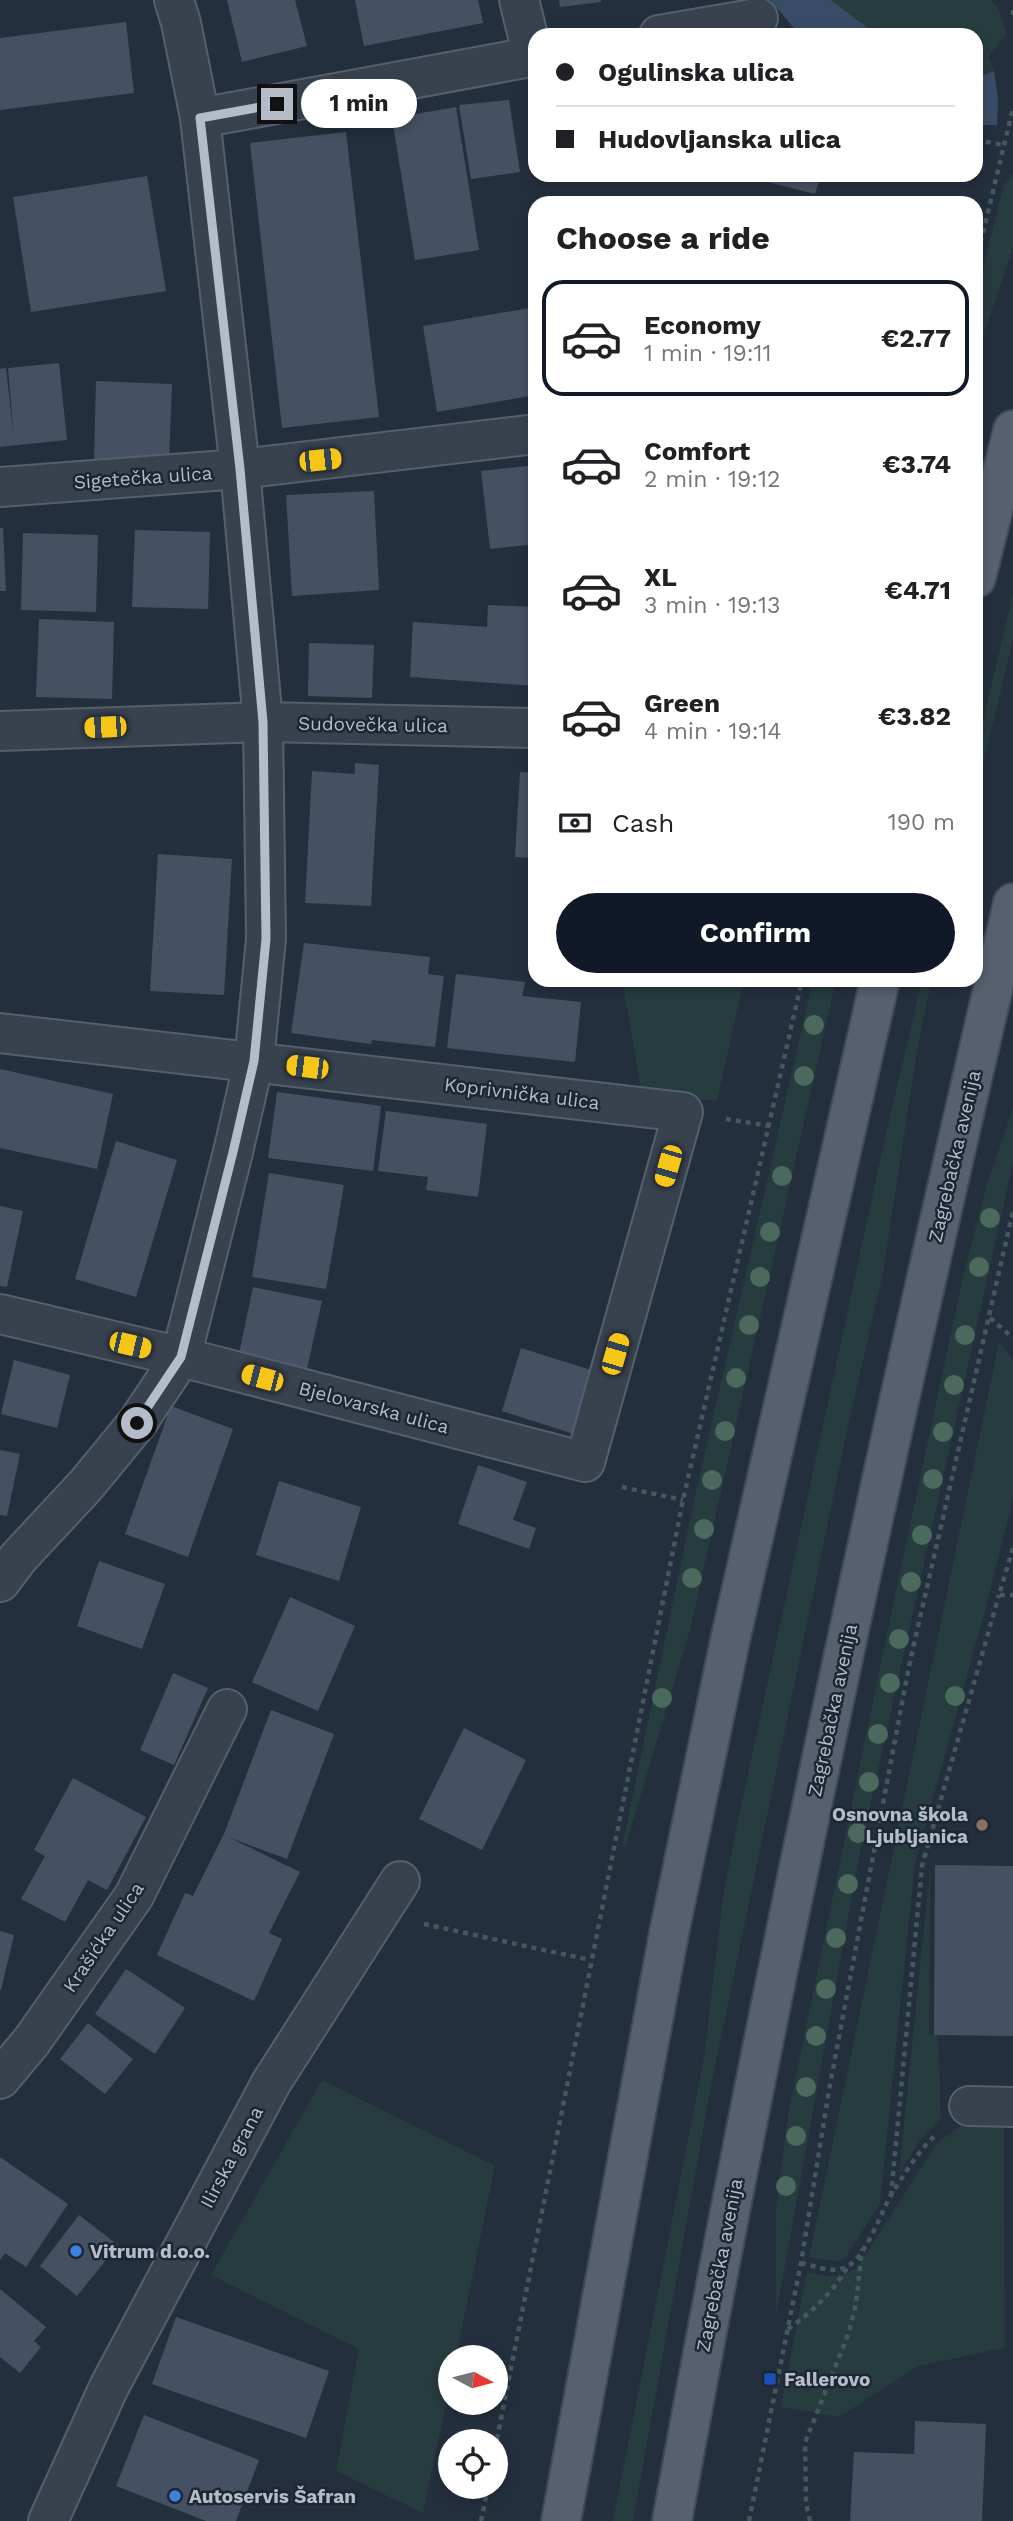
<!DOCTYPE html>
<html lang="en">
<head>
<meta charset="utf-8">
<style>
  body { margin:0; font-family:"Work Sans",sans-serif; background:#f6f6f6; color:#202124; height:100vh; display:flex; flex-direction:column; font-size:26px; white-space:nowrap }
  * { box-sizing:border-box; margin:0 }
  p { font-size:23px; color:#757577 }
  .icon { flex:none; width:38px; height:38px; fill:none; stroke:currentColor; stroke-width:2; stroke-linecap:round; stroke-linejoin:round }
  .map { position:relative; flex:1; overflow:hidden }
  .side { position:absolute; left:528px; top:196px; width:455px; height:791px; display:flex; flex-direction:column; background:#fff; border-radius:21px; box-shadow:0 4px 10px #0003 }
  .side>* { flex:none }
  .guide { position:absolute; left:528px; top:28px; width:455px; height:154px; border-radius:21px; box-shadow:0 4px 10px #0003; display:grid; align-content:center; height:154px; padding:0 28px; background:#fff }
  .needle { width:46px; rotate:97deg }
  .controls { position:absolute; left:438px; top:2345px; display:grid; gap:14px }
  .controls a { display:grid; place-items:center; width:70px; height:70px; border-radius:50%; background:#fff; box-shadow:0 4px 10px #0003; font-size:35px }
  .end { position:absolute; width:32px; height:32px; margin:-16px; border:9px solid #b4bcc9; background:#111; box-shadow:0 0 0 4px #111 }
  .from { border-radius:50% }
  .bubble { position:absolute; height:49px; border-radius:24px; background:#fff; box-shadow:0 4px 10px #0003; font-size:23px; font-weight:700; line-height:49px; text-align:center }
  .car { position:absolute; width:21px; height:42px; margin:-21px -10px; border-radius:9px; box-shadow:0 0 5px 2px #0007; background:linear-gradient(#f5c518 24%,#345 0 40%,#f5c518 0 76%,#345 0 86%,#f5c518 0) }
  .guide b { display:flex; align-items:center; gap:24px; height:66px; font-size:26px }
  .guide b+b { border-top:2px solid #e0e0e0 }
  .guide i { width:18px; height:18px; background:#202124 }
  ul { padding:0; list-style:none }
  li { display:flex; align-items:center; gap:21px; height:116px; margin:0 14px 10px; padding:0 14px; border:4px solid transparent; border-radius:21px }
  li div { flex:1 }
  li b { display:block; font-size:26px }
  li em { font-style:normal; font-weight:700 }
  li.active { border-color:#111827 }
  li>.icon { width:63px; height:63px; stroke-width:1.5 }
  h2 { padding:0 28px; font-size:32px; line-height:84px }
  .pay { display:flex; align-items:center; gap:18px; height:77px; padding:0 28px; font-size:26px }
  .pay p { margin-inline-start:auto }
  .button { display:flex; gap:14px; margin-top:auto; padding:14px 28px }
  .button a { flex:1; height:80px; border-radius:42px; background:#111827; color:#fff; font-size:28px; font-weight:700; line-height:80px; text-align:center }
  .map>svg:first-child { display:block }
</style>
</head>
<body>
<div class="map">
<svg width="1013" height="2521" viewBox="0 0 1013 2521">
  <rect width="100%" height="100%" fill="#242f3e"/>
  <!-- green -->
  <g fill="#263c3f">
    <path d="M 831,0 L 991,0 L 998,8 L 1007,34 L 989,56 L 994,71 L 977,77 L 976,35 L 877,35 Z"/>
    <path d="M 1013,174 L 1013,248 L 977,354 L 977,291 L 1004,184 Z"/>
    <path d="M 1013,592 L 1013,639 L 977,790 L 977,748 Z"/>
    <path d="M 622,980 L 744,980 L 717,1101 L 642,1094 Z"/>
    <path d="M 813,980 L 836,980 L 690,1630 L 624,1851 L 623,1842 L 695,1496 Z"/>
    <path d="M 922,980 L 931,980 L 917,1051 L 883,1273 L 847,1431 L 711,2086 L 633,2521 L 613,2521 L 704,2058 L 723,1896 L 738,1820 L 884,1142 Z"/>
    <path d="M 1013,1109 L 1013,1163 L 861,1846 L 776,2315 L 776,2209 L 788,2115 L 891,1614 L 963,1277 L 987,1184 Z"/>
    <path d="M 999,1342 L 1013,1360 L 1013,1498 L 984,1614 L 915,1863 L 880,2203 L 846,2257 C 835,2265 822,2259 809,2257 Z"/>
    <path d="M 930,1868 L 929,2034 L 938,2035 L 941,2119 L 921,2139 L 899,2174 Z"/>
    <path d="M 322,2080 L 495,2166 L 456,2357 L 450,2357 L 450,2385 L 423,2513 L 336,2471 L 359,2349 L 211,2275 Z"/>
    <path d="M 967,2121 L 1004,2121 L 1005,2348 L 918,2366 L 839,2417 L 781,2407 L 807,2272 C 825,2276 841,2280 857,2268 L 937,2143 Z"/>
  </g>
  <!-- water -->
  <g fill="#394c67">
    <path d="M 770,0 L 831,0 L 877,35 L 800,35 Z"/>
    <path d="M 994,71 L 998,99 L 997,125 L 977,125 L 977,77 Z"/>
  </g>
  <!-- building -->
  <g fill="#455162">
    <path d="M 227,0 L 295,0 L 307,46 L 242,62 Z"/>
    <path d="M 355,0 L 478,0 L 483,23 L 364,46 Z"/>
    <path d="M 559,0 L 601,0 L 601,2 L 560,7 Z"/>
    <path d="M 126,22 L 134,93 L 0,110 L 0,38 Z"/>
    <path d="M 509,100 L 520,172 L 471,179 L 459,105 Z"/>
    <path d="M 456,107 L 479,250 L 415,260 L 392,118 Z"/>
    <path d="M 346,132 L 379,417 L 282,428 L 250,143 Z"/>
    <path d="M 741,175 L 821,175 L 815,194 Z"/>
    <path d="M 147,176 L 166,291 L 31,312 L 13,197 Z"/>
    <path d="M 536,307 L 536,395 L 437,412 L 423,326 Z"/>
    <path d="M 59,363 L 67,440 L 0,447 L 0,369 L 6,368 L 14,439 L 8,368 Z"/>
    <path d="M 96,381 L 172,384 L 169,461 L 94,459 Z"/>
    <path d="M 536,465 L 536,544 L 490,549 L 481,471 Z"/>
    <path d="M 374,491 L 379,590 L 292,596 L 286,495 Z"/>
    <path d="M 0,528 L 3,528 L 6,591 L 0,591 Z"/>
    <path d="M 135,530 L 210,532 L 208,609 L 132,607 Z"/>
    <path d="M 23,533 L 98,535 L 96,612 L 21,610 Z"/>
    <path d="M 488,605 L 536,607 L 536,686 L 410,677 L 413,622 L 487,627 Z"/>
    <path d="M 39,619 L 114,622 L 112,699 L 36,697 Z"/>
    <path d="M 309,643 L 374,645 L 372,698 L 308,696 Z"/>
    <path d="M 355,763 L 379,765 L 371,906 L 305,903 L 312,771 L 355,774 Z"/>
    <path d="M 520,772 L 536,773 L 536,858 L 515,857 Z"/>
    <path d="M 158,854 L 232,859 L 224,995 L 150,991 Z"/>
    <path d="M 304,943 L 430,957 L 428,974 L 444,976 L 435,1047 L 372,1040 L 371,1044 L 291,1033 Z"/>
    <path d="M 456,974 L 525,982 L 522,996 L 581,1002 L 575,1062 L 447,1048 Z"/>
    <path d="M 0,1069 L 113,1094 L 97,1169 L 0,1148 Z"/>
    <path d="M 277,1092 L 381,1106 L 373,1171 L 268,1158 Z"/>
    <path d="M 386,1111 L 487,1124 L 478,1197 L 426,1190 L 428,1177 L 378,1171 Z"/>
    <path d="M 116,1141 L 177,1160 L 136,1297 L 75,1279 Z"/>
    <path d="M 269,1173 L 344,1185 L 326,1289 L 252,1277 Z"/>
    <path d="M 0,1206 L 23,1211 L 7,1287 L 0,1286 Z"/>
    <path d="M 253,1287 L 322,1301 L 307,1369 L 239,1354 Z"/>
    <path d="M 521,1348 L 594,1371 L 574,1434 L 502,1411 Z"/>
    <path d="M 14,1360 L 70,1375 L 57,1428 L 1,1414 Z"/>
    <path d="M 171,1406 L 233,1429 L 188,1557 L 125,1534 Z"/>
    <path d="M 0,1450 L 20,1454 L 7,1516 L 0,1515 Z"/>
    <path d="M 478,1465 L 527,1482 L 513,1520 L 536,1528 L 529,1549 L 458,1524 Z"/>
    <path d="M 279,1481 L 361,1507 L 339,1581 L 256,1555 Z"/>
    <path d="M 99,1561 L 165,1584 L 142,1649 L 77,1626 Z"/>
    <path d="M 290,1597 L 355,1626 L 318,1711 L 252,1682 Z"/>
    <path d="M 173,1673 L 208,1688 L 174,1765 L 140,1750 Z"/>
    <path d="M 271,1710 L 334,1734 L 287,1859 L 228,1837 L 300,1872 L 269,1933 L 282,1939 L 254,2001 L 157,1955 L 185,1893 L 193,1896 L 224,1834 Z"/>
    <path d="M 464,1728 L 526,1760 L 482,1850 L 419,1819 Z"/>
    <path d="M 73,1778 L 146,1817 L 107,1890 L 88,1880 L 65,1922 L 21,1899 L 45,1856 L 34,1850 Z"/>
    <path d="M 935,1865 L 1013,1866 L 1013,2036 L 934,2035 Z"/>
    <path d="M 0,1931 L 14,1935 L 1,1990 L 0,1990 Z"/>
    <path d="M 126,1969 L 185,2008 L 155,2054 L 95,2014 Z"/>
    <path d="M 88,2023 L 133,2059 L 105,2094 L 60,2059 Z"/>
    <path d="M 0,2157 L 68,2204 L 26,2267 L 5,2253 L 0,2260 Z"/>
    <path d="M 79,2215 L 118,2245 L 77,2296 L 40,2266 Z"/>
    <path d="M 0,2289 L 46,2327 L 34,2341 L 41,2347 L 20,2373 L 0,2357 Z"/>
    <path d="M 176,2317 L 329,2371 L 306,2438 L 152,2384 Z"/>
    <path d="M 144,2415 L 259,2460 L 236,2521 L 206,2521 L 116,2486 Z"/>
    <path d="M 915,2421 L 986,2424 L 982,2521 L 850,2521 L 854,2452 L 914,2454 Z"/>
  </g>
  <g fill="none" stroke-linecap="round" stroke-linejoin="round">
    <defs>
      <g id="minor">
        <path d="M 519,0 L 533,56"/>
        <path d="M 659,35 L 758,18"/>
        <path d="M 200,118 L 536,56"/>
        <path d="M 0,487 L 240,469 L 536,434"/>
        <path d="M 0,731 L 263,722 L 536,728"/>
        <path d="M 0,1033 L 683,1112 L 585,1462 L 181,1357 L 0,1314"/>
        <path d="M 0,1582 L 19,1557 L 86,1485 L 137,1423 L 181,1357 L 233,1152 L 254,1061 L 266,939 L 263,722 L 240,469 L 200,118 L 181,23 L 174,0"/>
        <path d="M 0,2079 L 31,2042 L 134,1896 L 227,1709"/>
        <path d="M 969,2106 L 1013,2107"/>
        <path d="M 48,2521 L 109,2387 L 271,2083 L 400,1881"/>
      </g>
      <g id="major">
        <path d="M 976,578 L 1013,430"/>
        <path d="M 561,2521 L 669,1933 L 731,1636 L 880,980"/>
        <path d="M 672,2521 C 770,1978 887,1439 1013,903"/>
      </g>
    </defs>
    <!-- minor casing -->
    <use href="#minor" stroke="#565f6c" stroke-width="42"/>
    <!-- major casing -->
    <use href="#major" stroke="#414a57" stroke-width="42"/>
    <!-- path -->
    <g stroke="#44595c" stroke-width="4.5" stroke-dasharray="5 5" stroke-linecap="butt">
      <path d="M 1013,10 L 1013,19"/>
      <path d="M 976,140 L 1004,145"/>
      <path d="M 976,262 L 1013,108"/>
      <path d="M 726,1119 L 770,1126"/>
      <path d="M 990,1318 L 1013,1338"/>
      <path d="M 622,1487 L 683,1500"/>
      <path d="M 1013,1548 L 999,1595 L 1013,1595"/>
      <path d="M 424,1924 L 590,1960"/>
      <path d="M 891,2196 L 922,1866 L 999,1595"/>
      <path d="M 801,2263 C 814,2266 832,2273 844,2268 C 865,2261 880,2214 891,2195 C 904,2175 919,2149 937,2134"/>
      <path d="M 788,2329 C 811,2313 832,2293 847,2268"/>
      <path d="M 495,2449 L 683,1500 L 802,980"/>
      <path d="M 481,2521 L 488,2487"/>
      <path d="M 749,2521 L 801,2263 L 829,2090 L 909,1666 L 1013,1211"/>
      <path d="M 810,2521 L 806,2503 L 805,2443 L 849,2332 L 856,2304 L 862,2249"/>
    </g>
    <!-- minor -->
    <use href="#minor" stroke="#38414e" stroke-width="38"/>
    <!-- major -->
    <use href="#major" stroke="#56606e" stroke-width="38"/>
  </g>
  <!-- trees -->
  <g fill="#4b6a5d">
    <circle cx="814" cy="1025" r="10"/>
    <circle cx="804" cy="1076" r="10"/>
    <circle cx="782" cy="1176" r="10"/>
    <circle cx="990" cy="1218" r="10"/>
    <circle cx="770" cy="1232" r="10"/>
    <circle cx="979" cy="1267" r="10"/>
    <circle cx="760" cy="1277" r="10"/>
    <circle cx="749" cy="1325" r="10"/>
    <circle cx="965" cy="1335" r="10"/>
    <circle cx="736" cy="1378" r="10"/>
    <circle cx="954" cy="1385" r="10"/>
    <circle cx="725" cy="1431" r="10"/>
    <circle cx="943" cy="1432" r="10"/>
    <circle cx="933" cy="1479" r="10"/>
    <circle cx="712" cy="1480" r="10"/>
    <circle cx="704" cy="1529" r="10"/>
    <circle cx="922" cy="1535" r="10"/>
    <circle cx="692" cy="1578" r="10"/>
    <circle cx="911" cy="1582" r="10"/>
    <circle cx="899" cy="1639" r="10"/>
    <circle cx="890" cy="1683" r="10"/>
    <circle cx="955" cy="1696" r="10"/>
    <circle cx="662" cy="1698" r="10"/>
    <circle cx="878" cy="1734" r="10"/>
    <circle cx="869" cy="1782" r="10"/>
    <circle cx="858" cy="1833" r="10"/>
    <circle cx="848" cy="1884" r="10"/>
    <circle cx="836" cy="1938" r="10"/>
    <circle cx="826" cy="1989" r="10"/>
    <circle cx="816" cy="2036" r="10"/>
    <circle cx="806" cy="2087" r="10"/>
    <circle cx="796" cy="2136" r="10"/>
    <circle cx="786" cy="2186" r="10"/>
  </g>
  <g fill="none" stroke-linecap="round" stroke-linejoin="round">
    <!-- route -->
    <path stroke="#b4bcc9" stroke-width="9" d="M 137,1423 L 181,1357 L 233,1152 L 254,1061 L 266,939 L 263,722 L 240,469 L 200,118 L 277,104"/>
  </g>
  <!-- markers -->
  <circle fill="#8d6e63" stroke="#1d2633" stroke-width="2.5" cx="982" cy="1825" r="7"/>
  <g fill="#3f7fe0" stroke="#1d2633" stroke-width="2.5">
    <circle cx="76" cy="2251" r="7"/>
    <circle cx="175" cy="2496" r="7"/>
  </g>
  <rect fill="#1a4fb4" stroke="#1d2633" stroke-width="2.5" x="763" y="2372" width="14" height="14" rx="3.5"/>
  <g text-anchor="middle" stroke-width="5" stroke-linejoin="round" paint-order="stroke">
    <!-- street labels -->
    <g font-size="19" fill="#b4bcc9" stroke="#1d2633">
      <text transform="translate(143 477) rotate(-4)" y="7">Sigetečka ulica</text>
      <text transform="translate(373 724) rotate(1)" y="7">Sudovečka ulica</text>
      <text transform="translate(522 1093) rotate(7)" y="7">Koprivnička ulica</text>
      <text transform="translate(954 1156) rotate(-77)" y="7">Zagrebačka avenija</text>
      <text transform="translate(374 1407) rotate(15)" y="7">Bjelovarska ulica</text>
      <text transform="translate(832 1710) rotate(-78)" y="7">Zagrebačka avenija</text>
      <text transform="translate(103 1937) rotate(-56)" y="7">Krašićka ulica</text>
      <text transform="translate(231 2157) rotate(-62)" y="7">Ilirska grana</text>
      <text transform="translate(719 2265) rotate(-79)" y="7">Zagrebačka avenija</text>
    </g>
    <!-- poi labels -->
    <g font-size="19" font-weight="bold" fill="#b4bcc9" stroke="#1d2633" text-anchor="start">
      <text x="968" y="1821" text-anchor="end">Osnovna škola<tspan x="968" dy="22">Ljubljanica</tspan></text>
      <text x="90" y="2258">Vitrum d.o.o.</text>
      <text x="784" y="2386">Fallerovo</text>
      <text x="189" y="2503">Autoservis Šafran</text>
    </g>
  </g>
</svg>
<div class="controls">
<a><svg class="needle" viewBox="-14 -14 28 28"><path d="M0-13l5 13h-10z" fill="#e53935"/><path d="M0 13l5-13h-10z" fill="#757577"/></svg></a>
<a><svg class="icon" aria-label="locate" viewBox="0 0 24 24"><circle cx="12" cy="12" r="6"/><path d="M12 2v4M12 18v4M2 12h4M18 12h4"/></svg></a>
</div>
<i class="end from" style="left:137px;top:1423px"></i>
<i class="end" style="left:277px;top:104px"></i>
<div class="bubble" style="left:301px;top:79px;width:116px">1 min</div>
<i class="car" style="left:320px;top:460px;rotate:84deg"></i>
<i class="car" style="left:105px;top:727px;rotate:268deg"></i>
<i class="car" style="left:307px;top:1067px;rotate:277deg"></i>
<i class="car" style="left:668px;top:1166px;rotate:196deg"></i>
<i class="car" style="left:130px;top:1345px;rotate:103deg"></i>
<i class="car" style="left:615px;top:1354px;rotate:16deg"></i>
<i class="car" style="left:262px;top:1378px;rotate:285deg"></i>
<div class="guide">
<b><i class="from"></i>Ogulinska ulica</b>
<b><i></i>Hudovljanska ulica</b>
</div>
<section class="side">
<h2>Choose a ride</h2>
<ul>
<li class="active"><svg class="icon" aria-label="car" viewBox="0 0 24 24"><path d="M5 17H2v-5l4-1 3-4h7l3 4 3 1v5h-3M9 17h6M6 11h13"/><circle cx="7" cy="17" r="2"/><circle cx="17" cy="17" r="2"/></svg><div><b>Economy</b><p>1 min · 19:11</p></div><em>€2.77</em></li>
<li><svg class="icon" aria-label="car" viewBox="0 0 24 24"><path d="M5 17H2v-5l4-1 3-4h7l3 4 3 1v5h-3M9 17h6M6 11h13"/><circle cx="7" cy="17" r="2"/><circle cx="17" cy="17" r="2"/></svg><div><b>Comfort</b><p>2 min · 19:12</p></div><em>€3.74</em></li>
<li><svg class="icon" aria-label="car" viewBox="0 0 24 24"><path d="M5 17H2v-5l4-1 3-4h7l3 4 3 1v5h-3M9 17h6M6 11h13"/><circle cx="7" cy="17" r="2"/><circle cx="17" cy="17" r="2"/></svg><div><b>XL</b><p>3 min · 19:13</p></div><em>€4.71</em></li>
<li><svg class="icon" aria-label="car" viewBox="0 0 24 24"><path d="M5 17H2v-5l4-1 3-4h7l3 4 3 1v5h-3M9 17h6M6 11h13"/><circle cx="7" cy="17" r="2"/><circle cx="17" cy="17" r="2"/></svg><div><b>Green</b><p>4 min · 19:14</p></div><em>€3.82</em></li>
</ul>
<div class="pay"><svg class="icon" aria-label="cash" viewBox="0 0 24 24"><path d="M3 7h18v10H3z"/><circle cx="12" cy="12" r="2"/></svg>Cash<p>190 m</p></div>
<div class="button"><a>Confirm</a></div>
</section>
</div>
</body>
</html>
